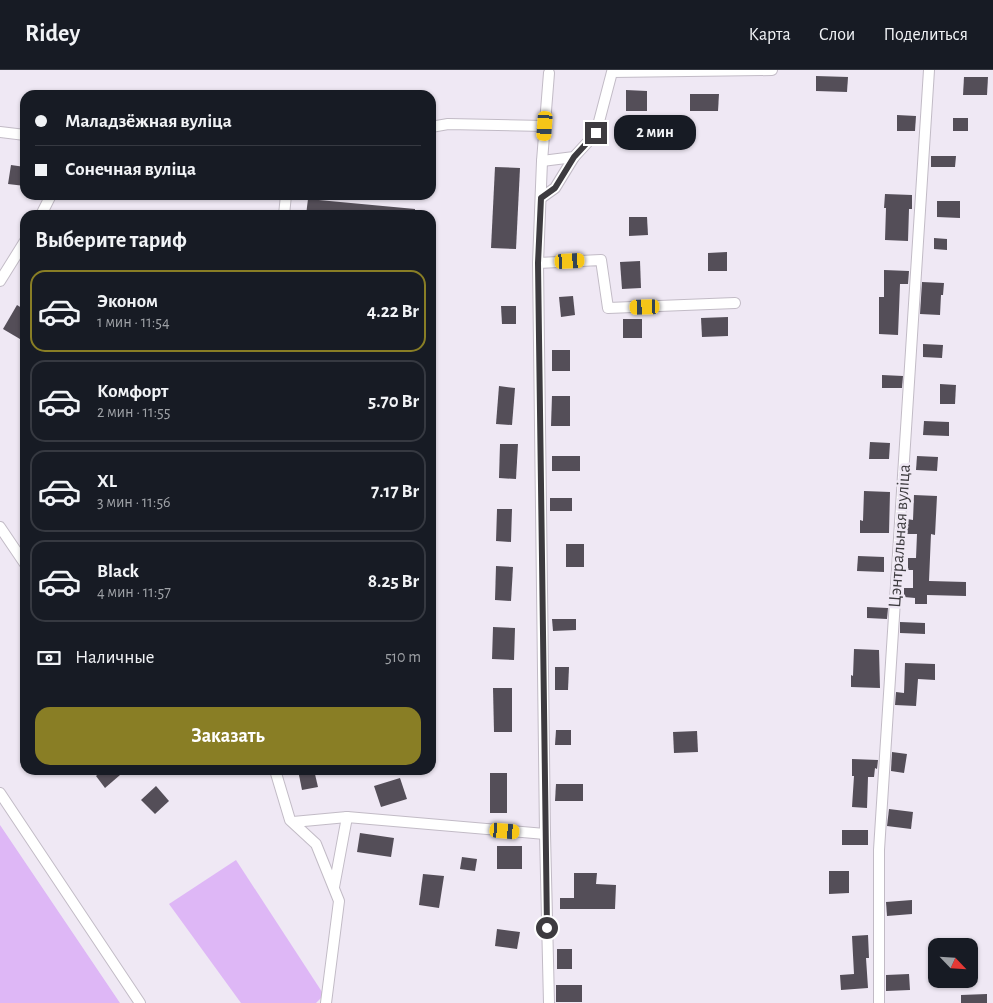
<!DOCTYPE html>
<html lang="ru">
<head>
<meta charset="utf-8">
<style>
  body { margin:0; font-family:"Alegreya Sans",sans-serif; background:#20242c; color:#f1f3f6; height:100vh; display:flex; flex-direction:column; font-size:19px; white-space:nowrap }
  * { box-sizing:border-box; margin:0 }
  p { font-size:16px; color:#9ea1a6 }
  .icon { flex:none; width:28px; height:28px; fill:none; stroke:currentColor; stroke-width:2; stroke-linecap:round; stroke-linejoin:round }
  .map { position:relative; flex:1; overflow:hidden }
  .drawer { position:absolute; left:20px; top:140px; width:416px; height:565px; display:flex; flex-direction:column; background:#171b24; border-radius:15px; box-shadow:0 1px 4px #0004 }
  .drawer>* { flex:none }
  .hud { position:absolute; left:20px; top:20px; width:416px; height:110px; border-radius:15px; box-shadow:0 1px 4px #0004; display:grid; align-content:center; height:110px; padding:0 15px; background:#171b24 }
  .needle { width:32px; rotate:115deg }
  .fabs { position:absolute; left:928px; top:868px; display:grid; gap:10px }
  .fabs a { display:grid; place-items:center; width:50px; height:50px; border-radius:10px; background:#171b24; box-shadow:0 1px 4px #0004; font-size:25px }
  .end { position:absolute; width:22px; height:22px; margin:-11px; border:6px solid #3d3b3f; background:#fff; box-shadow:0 0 0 2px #fff }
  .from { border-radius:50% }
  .bubble { position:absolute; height:35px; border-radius:15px; background:#171b24; box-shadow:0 1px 4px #0004; font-size:16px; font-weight:700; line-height:35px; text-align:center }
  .car { position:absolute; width:15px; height:30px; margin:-15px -8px; border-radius:6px; box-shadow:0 0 4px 1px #0007; background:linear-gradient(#f5c518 24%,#345 0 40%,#f5c518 0 76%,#345 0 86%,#f5c518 0) }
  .hud b { display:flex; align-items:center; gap:18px; height:48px; font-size:19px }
  .hud b+b { border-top:1px solid #363941 }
  .hud i { width:12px; height:12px; background:#f1f3f6 }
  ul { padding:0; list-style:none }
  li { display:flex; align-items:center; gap:15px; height:82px; margin:0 10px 8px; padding:0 5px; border:2px solid #363941; border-radius:15px }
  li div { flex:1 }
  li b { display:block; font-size:19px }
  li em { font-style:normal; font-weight:700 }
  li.current { border-color:#897e25 }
  li>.icon { width:45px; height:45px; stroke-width:1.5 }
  h2 { padding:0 15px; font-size:22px; line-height:60px }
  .pay { display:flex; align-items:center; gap:12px; height:55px; padding:0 15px; font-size:19px }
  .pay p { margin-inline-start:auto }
  .action { display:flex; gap:10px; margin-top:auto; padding:10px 15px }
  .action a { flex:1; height:58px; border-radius:15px; background:#897e25; color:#fff; font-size:20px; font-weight:700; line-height:58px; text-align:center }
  header { display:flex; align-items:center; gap:30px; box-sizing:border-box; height:70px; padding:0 25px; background:#171b24; border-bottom:1px solid #363941 }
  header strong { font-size:24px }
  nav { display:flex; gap:28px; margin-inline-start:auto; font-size:18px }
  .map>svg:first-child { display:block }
</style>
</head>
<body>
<header>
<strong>Ridey</strong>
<nav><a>Карта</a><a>Слои</a><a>Поделиться</a></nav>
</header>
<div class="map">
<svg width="993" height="933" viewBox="0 0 993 933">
  <rect width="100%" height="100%" fill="#efe8f4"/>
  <!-- green -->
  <g fill="#deb7f6">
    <path d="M 0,755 L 120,933 L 121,933 L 0,933 Z"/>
    <path d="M 236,790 L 324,925 L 316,933 L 241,933 L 169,834 Z"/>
  </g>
  <!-- building -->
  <g fill="#544e58">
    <path d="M 816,6 L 848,7 L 847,22 L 816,21 Z"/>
    <path d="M 964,7 L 988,7 L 987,25 L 963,25 Z"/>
    <path d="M 626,20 L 647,21 L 647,41 L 626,41 Z"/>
    <path d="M 690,24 L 719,24 L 718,41 L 690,41 Z"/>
    <path d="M 897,45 L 916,46 L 915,61 L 897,61 Z"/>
    <rect x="953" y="48" width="15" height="13"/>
    <path d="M 931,86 L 956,86 L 955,97 L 931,97 Z"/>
    <path d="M 11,95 L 25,97 L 25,116 L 8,114 Z"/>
    <path d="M 495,97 L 520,98 L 516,179 L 491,178 Z"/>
    <path d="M 885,124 L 912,125 L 912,139 L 909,139 L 908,171 L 885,170 L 886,138 L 884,138 Z"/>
    <path d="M 308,129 L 415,139 L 415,145 L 306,145 Z"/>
    <path d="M 937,131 L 960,131 L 960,148 L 937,147 Z"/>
    <path d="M 629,147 L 647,147 L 648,165 L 629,166 Z"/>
    <path d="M 934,168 L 947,169 L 947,180 L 934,179 Z"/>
    <path d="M 727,182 L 727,201 L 708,201 L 708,183 Z"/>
    <path d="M 640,191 L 641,218 L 622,219 L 620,192 Z"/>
    <path d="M 884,200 L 909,201 L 908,214 L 900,214 L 898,265 L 879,264 L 879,227 L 884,227 Z"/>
    <path d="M 922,212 L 944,213 L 943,225 L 941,225 L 940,245 L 920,244 Z"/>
    <path d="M 573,226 L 575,245 L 561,247 L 559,227 Z"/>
    <path d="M 17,235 L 25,240 L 25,272 L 3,259 Z"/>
    <path d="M 501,236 L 516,236 L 516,254 L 502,254 Z"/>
    <path d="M 728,247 L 728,266 L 702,267 L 701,248 Z"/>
    <rect x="623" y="249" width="19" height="19"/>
    <path d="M 923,274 L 943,275 L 942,288 L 923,287 Z"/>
    <rect x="552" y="280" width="18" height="21"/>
    <path d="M 882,305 L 903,306 L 902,318 L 882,318 Z"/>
    <path d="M 940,314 L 956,315 L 955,334 L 940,334 Z"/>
    <path d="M 499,316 L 515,318 L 512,355 L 496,354 Z"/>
    <path d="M 552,326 L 570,326 L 570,356 L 551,356 Z"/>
    <path d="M 924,351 L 949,352 L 949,366 L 923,365 Z"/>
    <path d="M 870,372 L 890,373 L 889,389 L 869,389 Z"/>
    <path d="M 500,374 L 518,374 L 516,409 L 499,408 Z"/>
    <rect x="552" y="386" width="28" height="15"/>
    <path d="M 917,386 L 938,387 L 937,401 L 916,400 Z"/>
    <path d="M 864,421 L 890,422 L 889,463 L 860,463 L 860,450 L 863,451 Z"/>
    <path d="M 914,425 L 937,426 L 935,465 L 931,464 L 929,511 L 966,512 L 966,526 L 927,525 L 927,534 L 915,534 L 915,528 L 904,527 L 904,518 L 913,518 L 913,500 L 908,500 L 908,488 L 916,488 L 917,464 L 906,464 L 907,449 L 913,450 Z"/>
    <rect x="550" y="428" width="22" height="13"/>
    <path d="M 497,439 L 512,439 L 511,472 L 496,471 Z"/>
    <rect x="566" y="474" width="18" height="23"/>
    <path d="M 858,486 L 884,487 L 884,502 L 857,501 Z"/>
    <path d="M 496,496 L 513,497 L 511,531 L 495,530 Z"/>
    <path d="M 867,537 L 888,538 L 887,549 L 867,548 Z"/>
    <path d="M 552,549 L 576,549 L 576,560 L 553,561 Z"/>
    <path d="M 900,552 L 925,553 L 925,564 L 900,563 Z"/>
    <path d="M 493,557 L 515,558 L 514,590 L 492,589 Z"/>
    <path d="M 854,579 L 879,580 L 880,618 L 851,617 L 851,605 L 853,606 Z"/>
    <path d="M 905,593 L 935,594 L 935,610 L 918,609 L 916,636 L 895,635 L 896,622 L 904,623 Z"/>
    <path d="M 555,597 L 569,597 L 568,620 L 555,620 Z"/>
    <path d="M 493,618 L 512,618 L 512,662 L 494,662 Z"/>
    <path d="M 556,660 L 571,660 L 571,675 L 555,675 Z"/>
    <path d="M 697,661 L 698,682 L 674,683 L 673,662 Z"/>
    <path d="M 892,682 L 907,684 L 904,703 L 891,701 Z"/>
    <path d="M 852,689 L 878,690 L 877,699 L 875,698 L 874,707 L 868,707 L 867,738 L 852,737 L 854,706 L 852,706 Z"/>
    <path d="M 103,700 L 116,700 L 120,705 L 105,718 L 96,706 Z"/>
    <path d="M 298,700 L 314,700 L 318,717 L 302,720 Z"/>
    <rect x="490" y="703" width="17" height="40"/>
    <path d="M 400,708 L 407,729 L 381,737 L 374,716 Z"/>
    <path d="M 556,714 L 583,714 L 583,731 L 555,731 Z"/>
    <path d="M 156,716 L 169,731 L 155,744 L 141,730 Z"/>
    <path d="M 889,739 L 913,742 L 911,759 L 887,756 Z"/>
    <rect x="842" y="760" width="26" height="15"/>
    <path d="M 360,763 L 394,768 L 391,787 L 357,782 Z"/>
    <rect x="497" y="776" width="25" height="23"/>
    <path d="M 462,787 L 477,789 L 475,801 L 460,799 Z"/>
    <path d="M 829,801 L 849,801 L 849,823 L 829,824 Z"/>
    <path d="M 574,803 L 597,803 L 596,814 L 616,815 L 615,839 L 560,839 L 560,828 L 574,828 Z"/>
    <path d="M 423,804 L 444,806 L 439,838 L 419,835 Z"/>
    <path d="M 912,830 L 912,844 L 887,846 L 886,832 Z"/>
    <path d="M 497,859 L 520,862 L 517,879 L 495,876 Z"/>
    <path d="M 868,865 L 869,888 L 866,888 L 868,918 L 841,920 L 840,905 L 854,904 L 852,866 Z"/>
    <rect x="557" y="879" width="15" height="20"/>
    <path d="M 909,904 L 910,920 L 886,921 L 886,905 Z"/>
    <rect x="556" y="915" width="26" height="17"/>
    <path d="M 987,924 L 987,933 L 961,933 L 961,925 Z"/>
  </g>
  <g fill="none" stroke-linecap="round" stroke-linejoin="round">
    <defs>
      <g id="minor">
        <path d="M 431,57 L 448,54 L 545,56"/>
        <path d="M 0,62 L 25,65"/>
        <path d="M 542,91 L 574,87 L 596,63 L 612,2 L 772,0"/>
        <path d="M 541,128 L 555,118 L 574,87"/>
        <path d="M 41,145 L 51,125"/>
        <path d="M 284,145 L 286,125"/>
        <path d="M 538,193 L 601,190 L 608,238 L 735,233"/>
        <path d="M 0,211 L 25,171"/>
        <path d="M 0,457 L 25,494"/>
        <path d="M 275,700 L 290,750 L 316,774 L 339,831 L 326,933"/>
        <path d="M 0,723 L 140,933"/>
        <path d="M 293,752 L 347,747"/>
        <path d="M 334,817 L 347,747 L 545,764"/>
        <path d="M 549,933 L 545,764 L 538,193 L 542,91 L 549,3"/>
        <path d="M 879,933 L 879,780 L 929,0"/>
      </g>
    </defs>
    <!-- minor casing -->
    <use href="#minor" stroke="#c2bbc6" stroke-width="12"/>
    <!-- minor -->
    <use href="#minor" stroke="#fff" stroke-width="10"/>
  </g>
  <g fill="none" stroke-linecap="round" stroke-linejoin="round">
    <!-- route -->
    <path stroke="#3d3b3f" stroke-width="6" d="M 547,858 L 538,193 L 541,128 L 555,118 L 574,87 L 596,63"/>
  </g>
  <g text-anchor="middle" stroke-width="5" stroke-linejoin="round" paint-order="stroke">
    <!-- street labels -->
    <g font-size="18" fill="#3d3b3f" stroke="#efe8f4">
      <text transform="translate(899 466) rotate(-86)" y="6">Цэнтральная вуліца</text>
    </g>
  </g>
</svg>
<div class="fabs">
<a><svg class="needle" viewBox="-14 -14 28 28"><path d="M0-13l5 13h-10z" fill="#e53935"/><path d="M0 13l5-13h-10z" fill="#9ea1a6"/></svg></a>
</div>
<i class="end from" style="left:547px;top:858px"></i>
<i class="end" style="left:596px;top:63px"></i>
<div class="bubble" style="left:614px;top:45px;width:82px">2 мин</div>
<i class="car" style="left:545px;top:56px;rotate:184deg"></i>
<i class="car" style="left:570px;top:191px;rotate:87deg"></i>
<i class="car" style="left:645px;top:237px;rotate:268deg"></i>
<i class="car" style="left:505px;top:761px;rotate:95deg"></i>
<div class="hud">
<b><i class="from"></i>Маладзёжная вуліца</b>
<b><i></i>Сонечная вуліца</b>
</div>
<section class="drawer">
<h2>Выберите тариф</h2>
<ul>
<li class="current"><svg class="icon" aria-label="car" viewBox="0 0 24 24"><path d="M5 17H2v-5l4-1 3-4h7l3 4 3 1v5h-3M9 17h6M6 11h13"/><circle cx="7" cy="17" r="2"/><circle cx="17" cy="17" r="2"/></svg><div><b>Эконом</b><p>1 мин · 11:54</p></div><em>4.22 Br</em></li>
<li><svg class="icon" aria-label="car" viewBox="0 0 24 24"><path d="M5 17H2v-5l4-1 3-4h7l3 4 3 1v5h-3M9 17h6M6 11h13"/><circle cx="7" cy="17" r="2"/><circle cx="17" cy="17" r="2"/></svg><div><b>Комфорт</b><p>2 мин · 11:55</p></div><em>5.70 Br</em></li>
<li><svg class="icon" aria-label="car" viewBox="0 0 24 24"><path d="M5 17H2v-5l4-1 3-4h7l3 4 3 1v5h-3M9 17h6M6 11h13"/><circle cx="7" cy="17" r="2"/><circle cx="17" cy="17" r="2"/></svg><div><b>XL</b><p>3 мин · 11:56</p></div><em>7.17 Br</em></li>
<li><svg class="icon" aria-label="car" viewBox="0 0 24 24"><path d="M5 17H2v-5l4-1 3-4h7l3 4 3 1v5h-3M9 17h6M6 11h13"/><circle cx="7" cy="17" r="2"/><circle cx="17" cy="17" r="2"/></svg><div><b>Black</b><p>4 мин · 11:57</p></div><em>8.25 Br</em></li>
</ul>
<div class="pay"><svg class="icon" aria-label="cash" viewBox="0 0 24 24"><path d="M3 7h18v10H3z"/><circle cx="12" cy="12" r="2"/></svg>Наличные<p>510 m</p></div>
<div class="action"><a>Заказать</a></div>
</section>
</div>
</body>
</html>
